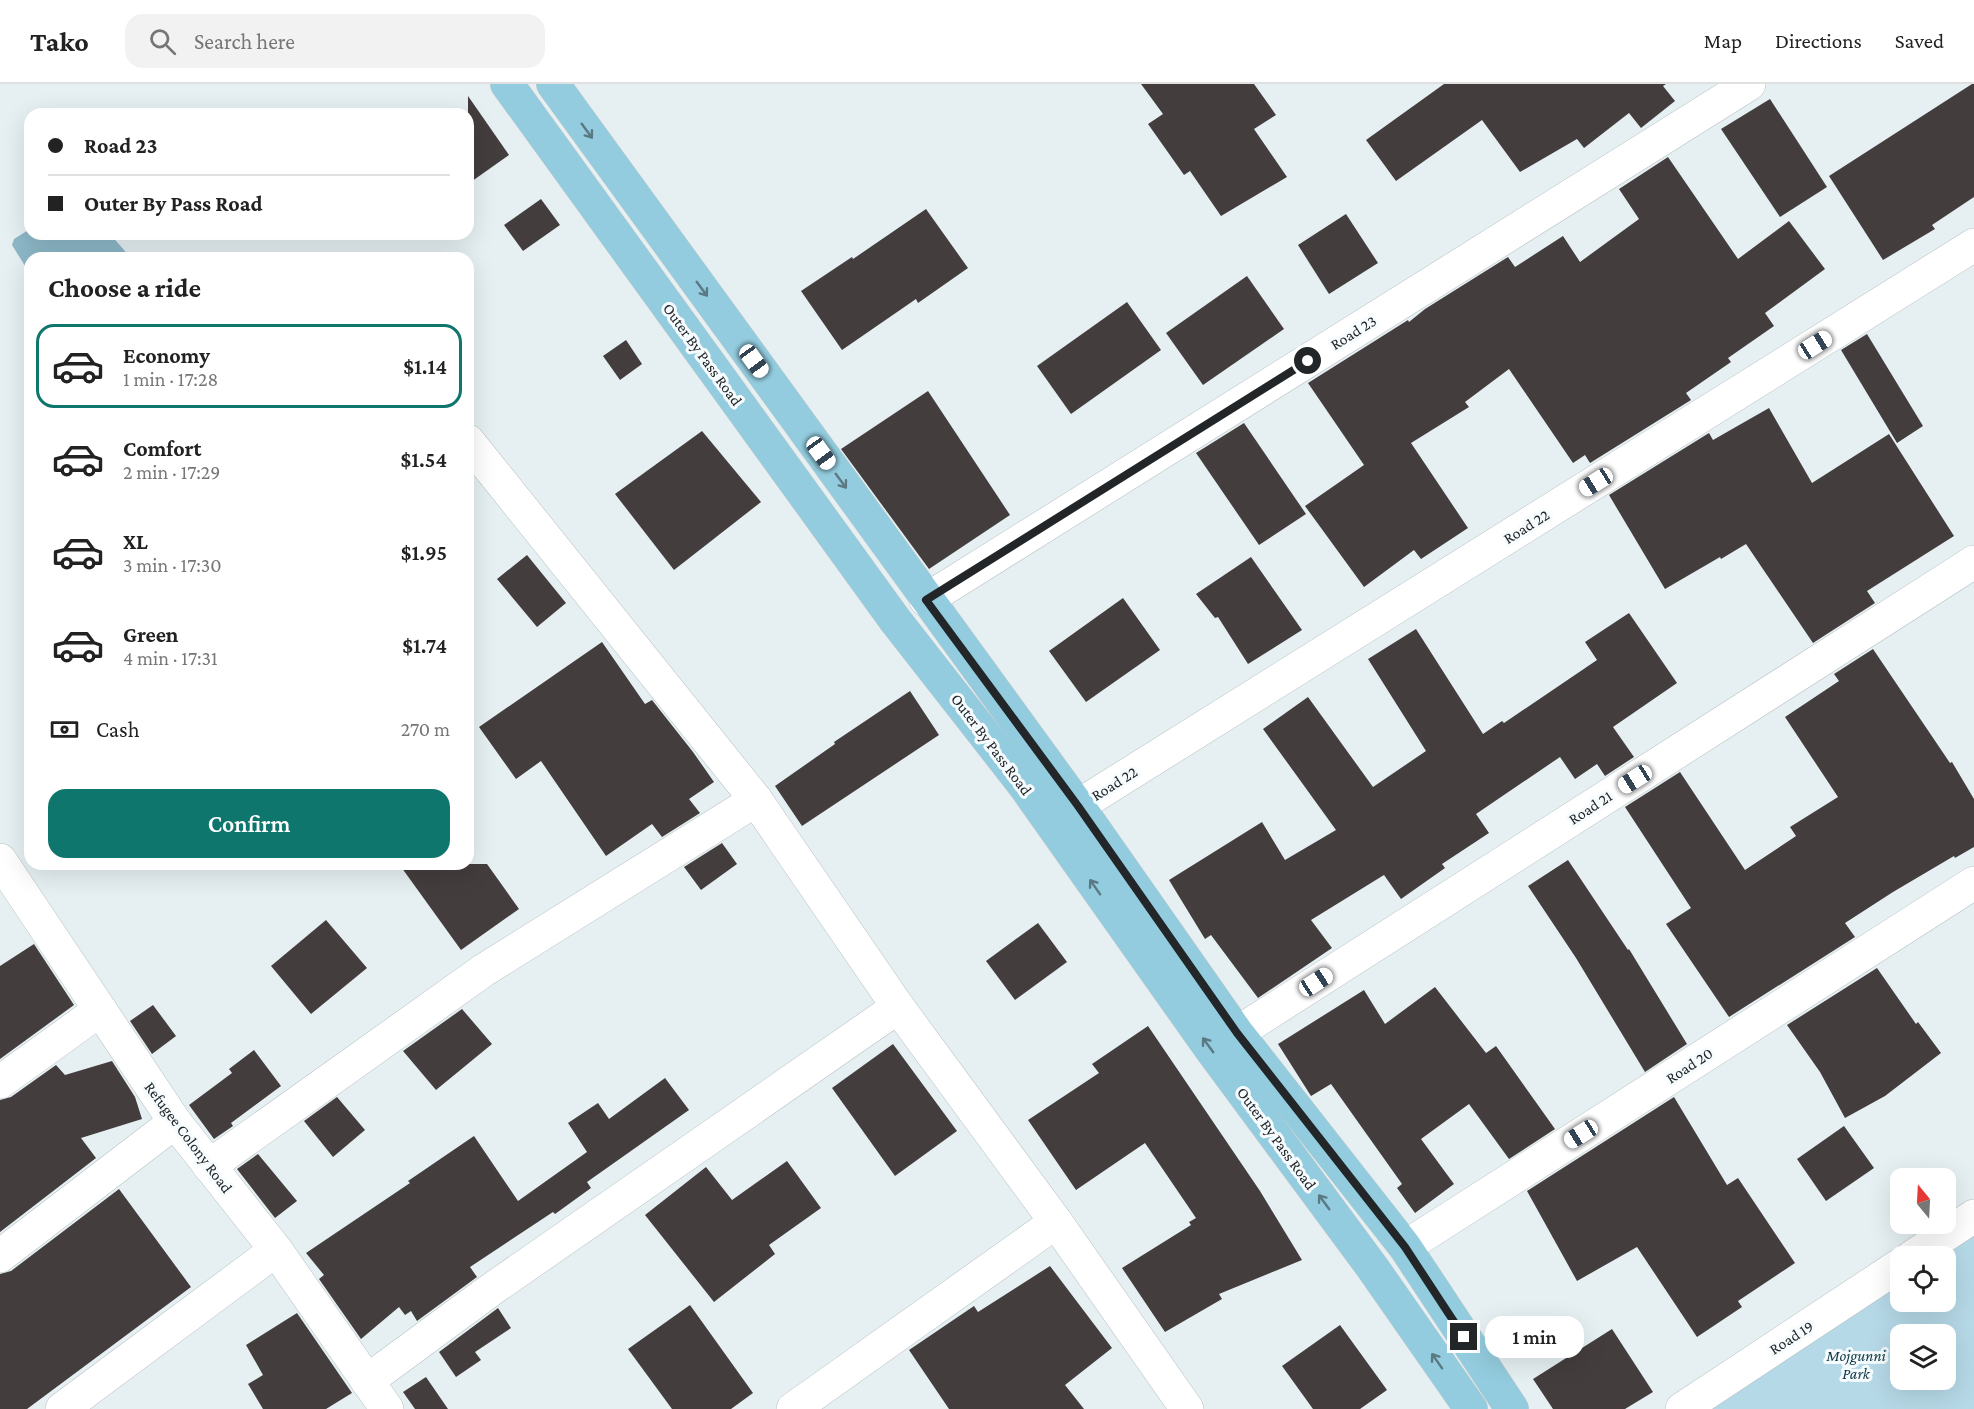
<!DOCTYPE html>
<html lang="en">
<head>
<meta charset="utf-8">
<style>
  body { margin:0; font-family:"Crimson Pro",serif; background:#f2f2f2; color:#222; height:100vh; display:flex; flex-direction:column; font-size:22px; white-space:nowrap }
  * { box-sizing:border-box; margin:0 }
  p { font-size:20px; color:#767676 }
  .icon { flex:none; width:33px; height:33px; fill:none; stroke:currentColor; stroke-width:2; stroke-linecap:round; stroke-linejoin:round }
  .map { position:relative; flex:1; overflow:hidden }
  .details { position:absolute; left:24px; top:168px; width:450px; height:618px; display:flex; flex-direction:column; background:#fff; border-radius:18px; box-shadow:0 6px 24px #0002 }
  .details>* { flex:none }
  .guide { position:absolute; left:24px; top:24px; width:450px; height:132px; border-radius:18px; box-shadow:0 6px 24px #0002; display:grid; align-content:center; height:132px; padding:0 24px; background:#fff }
  .needle { width:39px; rotate:342deg }
  .tools { position:absolute; left:1890px; top:1084px; display:grid; gap:12px }
  .tools a { display:grid; place-items:center; width:66px; height:66px; border-radius:12px; background:#fff; box-shadow:0 6px 24px #0002; font-size:30px }
  .end { position:absolute; width:27px; height:27px; margin:-14px; border:8px solid #232628; background:#fff; box-shadow:0 0 0 3px #fff }
  .from { border-radius:50% }
  .bubble { position:absolute; height:42px; border-radius:18px; background:#fff; box-shadow:0 6px 24px #0002; font-size:20px; font-weight:600; line-height:42px; text-align:center }
  .car { position:absolute; width:18px; height:36px; margin:-18px -9px; border-radius:8px; box-shadow:0 0 4px 2px #0007; background:linear-gradient(#fff 24%,#345 0 40%,#fff 0 76%,#345 0 86%,#fff 0) }
  .guide b { display:flex; align-items:center; gap:21px; height:57px; font-size:22px }
  .guide b+b { border-top:2px solid #e0e0e0 }
  .guide i { width:15px; height:15px; background:#222 }
  ul { padding:0; list-style:none }
  li { display:flex; align-items:center; gap:18px; height:84px; margin:0 12px 9px; padding:0 12px; border:3px solid transparent; border-radius:18px }
  li div { flex:1 }
  li b { display:block; font-size:22px }
  li em { font-style:normal; font-weight:600 }
  li.active { border-color:#0f766e }
  li>.icon { width:54px; height:54px; stroke-width:1.5 }
  h2 { padding:0 24px; font-size:27px; line-height:72px }
  .pay { display:flex; align-items:center; gap:15px; height:66px; padding:0 24px; font-size:22px }
  .pay p { margin-inline-start:auto }
  .cta { display:flex; gap:12px; margin-top:auto; padding:12px 24px }
  .cta a { flex:1; height:69px; border-radius:18px; background:#0f766e; color:#fff; font-size:24px; font-weight:600; line-height:69px; text-align:center }
  header { display:flex; align-items:center; gap:36px; box-sizing:border-box; height:84px; padding:0 30px; background:#fff; border-bottom:2px solid #e0e0e0 }
  header strong { font-size:28px }
  nav { display:flex; gap:33px; margin-inline-start:auto; font-size:21px }
  .search { width:420px; height:54px; background:#f2f2f2; display:flex; align-items:center; gap:15px; box-sizing:border-box; padding:0 21px; border-radius:18px; color:#767676; font-size:22px }
  .map>svg:first-child { display:block }
</style>
</head>
<body>
<header>
<strong>Tako</strong>
<div class="search"><svg class="icon" aria-label="search" viewBox="0 0 24 24"><circle cx="10" cy="10" r="6"/><path d="M15 15l6 6"/></svg>Search here</div>
<nav><a>Map</a><a>Directions</a><a>Saved</a></nav>
</header>
<div class="map">
<svg width="1974" height="1325" viewBox="0 0 1974 1325">
  <rect width="100%" height="100%" fill="#e6f0f3"/>
  <!-- green -->
  <path fill="#b6d9e7" fill-rule="evenodd" d="M 1974,1149 L 1974,1325 L 1706,1325 L 1900,1197 L 1900,1218 L 1946,1218 L 1946,1173 L 1938,1173 ZM 1900,1251 L 1946,1251 L 1946,1296 L 1900,1296 Z"/>
  <!-- water -->
  <path fill="#8db8c8" d="M 30,145 L 30,150 L 110,150 L 131,174 L 30,174 L 30,190 L 12,161 L 14,155 Z"/>
  <!-- building -->
  <g fill="#443d3e">
    <path d="M 1141,0 L 1254,0 L 1276,31 L 1254,45 L 1287,93 L 1221,132 L 1190,87 L 1184,91 L 1148,40 L 1163,30 Z"/>
    <path d="M 1444,0 L 1666,0 L 1663,2 L 1675,17 L 1641,44 L 1629,29 L 1584,64 L 1577,55 L 1520,88 L 1482,36 L 1396,97 L 1366,56 Z"/>
    <path d="M 1972,0 L 1974,0 L 1974,113 L 1932,141 L 1935,145 L 1883,176 L 1829,92 Z"/>
    <path d="M 468,12 L 509,71 L 468,100 Z"/>
    <path d="M 1770,15 L 1827,103 L 1780,133 L 1721,45 Z"/>
    <path d="M 1668,73 L 1738,175 L 1789,137 L 1825,185 L 1765,229 L 1774,242 L 1728,274 L 1731,278 L 1686,309 L 1691,316 L 1590,379 L 1585,371 L 1573,379 L 1509,285 L 1465,318 L 1469,323 L 1411,359 L 1468,444 L 1421,475 L 1414,466 L 1364,503 L 1305,422 L 1364,381 L 1308,299 L 1408,236 L 1409,238 L 1425,225 L 1508,173 L 1515,183 L 1563,152 L 1580,178 L 1639,135 L 1619,105 Z"/>
    <path d="M 541,115 L 560,141 L 523,167 L 504,141 Z"/>
    <path d="M 926,125 L 968,184 L 918,219 L 916,215 L 842,266 L 801,207 L 852,173 L 853,175 Z"/>
    <path d="M 1346,130 L 1378,179 L 1329,210 L 1298,161 Z"/>
    <path d="M 1247,192 L 1284,245 L 1203,301 L 1166,249 Z"/>
    <path d="M 1127,218 L 1161,266 L 1071,330 L 1037,282 Z"/>
    <path d="M 1867,250 L 1923,342 L 1897,359 L 1841,266 Z"/>
    <path d="M 626,256 L 642,280 L 620,296 L 603,272 Z"/>
    <path d="M 928,307 L 1010,431 L 929,485 L 841,365 Z"/>
    <path d="M 1769,324 L 1812,399 L 1889,350 L 1954,452 L 1867,507 L 1875,519 L 1813,559 L 1746,460 L 1721,475 L 1720,473 L 1665,505 L 1609,411 L 1709,349 L 1713,356 Z"/>
    <path d="M 1244,339 L 1306,430 L 1259,461 L 1196,369 Z"/>
    <path d="M 702,347 L 761,418 L 674,486 L 615,410 Z"/>
    <path d="M 527,471 L 566,519 L 537,543 L 497,495 Z"/>
    <path d="M 1251,473 L 1302,546 L 1248,580 L 1218,533 L 1215,534 L 1196,510 Z"/>
    <path d="M 1123,514 L 1160,566 L 1086,618 L 1049,567 Z"/>
    <path d="M 1629,529 L 1677,599 L 1613,643 L 1634,673 L 1605,692 L 1597,680 L 1575,695 L 1560,673 L 1476,730 L 1489,749 L 1442,780 L 1445,784 L 1401,815 L 1384,791 L 1311,836 L 1332,864 L 1258,914 L 1211,851 L 1205,855 L 1169,796 L 1262,738 L 1285,776 L 1336,746 L 1263,645 L 1308,613 L 1373,703 L 1426,667 L 1368,575 L 1416,545 L 1483,650 L 1502,637 L 1504,639 L 1597,576 L 1585,558 Z"/>
    <path d="M 602,558 L 645,620 L 652,616 L 693,668 L 714,698 L 689,715 L 700,729 L 662,753 L 652,740 L 606,772 L 541,677 L 516,695 L 479,643 Z"/>
    <path d="M 1873,565 L 1950,679 L 1952,678 L 1974,715 L 1974,763 L 1955,774 L 1954,772 L 1893,808 L 1845,839 L 1855,853 L 1729,933 L 1666,840 L 1691,824 L 1625,723 L 1680,688 L 1745,786 L 1796,752 L 1790,743 L 1838,713 L 1785,633 L 1839,597 L 1834,590 Z"/>
    <path d="M 910,607 L 939,651 L 802,742 L 775,702 L 835,660 L 834,658 Z"/>
    <path d="M 722,759 L 737,780 L 701,806 L 684,783 Z"/>
    <path d="M 1568,776 L 1628,866 L 1629,865 L 1687,960 L 1645,988 L 1576,874 L 1528,802 Z"/>
    <path d="M 399,780 L 487,780 L 519,825 L 461,866 Z"/>
    <path d="M 326,836 L 367,884 L 311,930 L 271,882 Z"/>
    <path d="M 1038,839 L 1067,878 L 1015,916 L 986,877 Z"/>
    <path d="M 34,860 L 74,921 L 0,975 L 0,882 Z"/>
    <path d="M 1877,884 L 1916,940 L 1918,938 L 1941,969 L 1885,1012 L 1845,1034 L 1820,988 L 1787,941 Z"/>
    <path d="M 1435,903 L 1486,969 L 1496,962 L 1555,1045 L 1509,1075 L 1469,1020 L 1421,1055 L 1454,1100 L 1415,1129 L 1397,1104 L 1402,1100 L 1331,1000 L 1311,1012 L 1278,960 L 1364,906 L 1385,940 Z"/>
    <path d="M 153,921 L 176,952 L 152,970 L 130,937 Z"/>
    <path d="M 462,925 L 492,960 L 436,1006 L 403,967 Z"/>
    <path d="M 1148,942 L 1260,1107 L 1302,1176 L 1219,1210 L 1222,1215 L 1165,1248 L 1122,1184 L 1191,1141 L 1189,1138 L 1196,1134 L 1145,1059 L 1076,1106 L 1028,1036 L 1099,989 L 1092,980 Z"/>
    <path d="M 893,960 L 957,1047 L 895,1092 L 832,1004 Z"/>
    <path d="M 254,966 L 281,1002 L 231,1039 L 233,1042 L 214,1055 L 189,1021 L 232,989 L 229,985 Z"/>
    <path d="M 112,977 L 135,1013 L 142,1035 L 81,1054 L 96,1074 L 0,1148 L 0,1016 L 11,1013 L 56,981 L 65,991 Z"/>
    <path d="M 665,994 L 689,1026 L 587,1098 L 591,1104 L 555,1130 L 553,1128 L 470,1183 L 477,1193 L 417,1237 L 411,1227 L 405,1231 L 399,1223 L 361,1255 L 319,1195 L 324,1191 L 306,1169 L 410,1099 L 408,1097 L 474,1052 L 518,1117 L 587,1068 L 568,1039 L 598,1019 L 609,1035 Z"/>
    <path d="M 337,1013 L 365,1046 L 333,1073 L 304,1037 Z"/>
    <path d="M 1674,1013 L 1727,1101 L 1738,1094 L 1795,1179 L 1738,1217 L 1742,1223 L 1697,1253 L 1637,1163 L 1577,1197 L 1527,1107 Z"/>
    <path d="M 1844,1042 L 1874,1084 L 1826,1117 L 1797,1075 Z"/>
    <path d="M 258,1070 L 297,1117 L 275,1134 L 237,1085 Z"/>
    <path d="M 787,1077 L 821,1124 L 769,1161 L 775,1170 L 714,1218 L 645,1131 L 706,1083 L 732,1116 Z"/>
    <path d="M 119,1105 L 191,1203 L 27,1325 L 0,1325 L 0,1190 L 11,1187 Z"/>
    <path d="M 1050,1182 L 1112,1264 L 1065,1301 L 1084,1325 L 949,1325 L 909,1266 L 974,1222 L 978,1228 Z"/>
    <path d="M 690,1221 L 753,1309 L 731,1325 L 672,1325 L 628,1265 Z"/>
    <path d="M 498,1224 L 511,1244 L 475,1268 L 481,1276 L 456,1293 L 439,1268 Z"/>
    <path d="M 297,1229 L 352,1309 L 326,1325 L 263,1325 L 248,1300 L 263,1291 L 246,1261 Z"/>
    <path d="M 1340,1241 L 1387,1306 L 1360,1325 L 1313,1325 L 1282,1282 Z"/>
    <path d="M 1612,1245 L 1653,1308 L 1625,1325 L 1553,1325 L 1533,1295 Z"/>
    <path d="M 426,1293 L 448,1325 L 415,1325 L 403,1308 Z"/>
  </g>
  <g fill="none" stroke-linecap="round" stroke-linejoin="round">
    <defs>
      <g id="minor">
        <path d="M 468,357 L 756,716 L 898,923 L 1056,1138 L 1187,1325"/>
        <path d="M 926,516 L 1749,0"/>
        <path d="M 1078,722 L 1974,161"/>
        <path d="M 0,776 L 175,1038 L 276,1166 L 387,1325"/>
        <path d="M 1237,949 L 1974,478"/>
        <path d="M 0,998 L 100,926"/>
        <path d="M 209,1082 L 484,886 L 756,716"/>
        <path d="M 1405,1163 L 1974,799"/>
        <path d="M 0,1172 L 175,1038"/>
        <path d="M 1912,1173 L 1974,1132"/>
        <path d="M 367,1297 L 492,1205 L 898,923"/>
        <path d="M 62,1325 L 276,1166"/>
        <path d="M 793,1325 L 1056,1138"/>
        <path d="M 1682,1325 L 1900,1181"/>
      </g>
      <g id="major">
        <path d="M 507,0 L 895,536 L 1024,701 L 1210,964 L 1372,1183 L 1471,1325"/>
        <path d="M 553,0 L 1078,722 L 1237,949 L 1405,1163 L 1512,1325"/>
      </g>
    </defs>
    <!-- minor casing -->
    <use href="#minor" stroke="#b7c1c4" stroke-width="34"/>
    <!-- major casing -->
    <use href="#major" stroke="#cacbcb" stroke-width="34"/>
    <!-- minor -->
    <use href="#minor" stroke="#fff" stroke-width="33"/>
    <!-- major -->
    <use href="#major" stroke="#93ccde" stroke-width="33"/>
  </g>
  <!-- one-way arrows -->
  <defs><path id="oneway-shaft" d="M-6 0H5M1.5-3L5.5 0L1.5 3" fill="none" stroke-width="1.6" stroke-linecap="round" stroke-linejoin="round" transform="scale(1.5)"/></defs>
  <g stroke="#5b7983">
    <use href="#oneway-shaft" transform="translate(587 47) rotate(54)"/>
    <use href="#oneway-shaft" transform="translate(702 205) rotate(54)"/>
    <use href="#oneway-shaft" transform="translate(841 397) rotate(54)"/>
    <use href="#oneway-shaft" transform="translate(1095 803) rotate(-125)"/>
    <use href="#oneway-shaft" transform="translate(1208 961) rotate(-126)"/>
    <use href="#oneway-shaft" transform="translate(1324 1118) rotate(-126)"/>
    <use href="#oneway-shaft" transform="translate(1437 1277) rotate(-125)"/>
  </g>
  <g fill="none" stroke-linecap="round" stroke-linejoin="round">
    <!-- route -->
    <path stroke="#232628" stroke-width="8" d="M 1308,277 L 926,516 L 1078,722 L 1237,949 L 1405,1163 L 1464,1253"/>
  </g>
  <g text-anchor="middle" stroke-width="6" stroke-linejoin="round" paint-order="stroke">
    <!-- street labels -->
    <g font-size="16" fill="#232628" stroke="#f6fcfe">
      <text transform="translate(1353 248) rotate(-32)" y="6">Road 23</text>
      <text transform="translate(703 270) rotate(54)" y="6">Outer By Pass Road</text>
      <text transform="translate(1526 442) rotate(-32)" y="6">Road 22</text>
      <text transform="translate(992 660) rotate(53)" y="6">Outer By Pass Road</text>
      <text transform="translate(1114 699) rotate(-32)" y="6">Road 22</text>
      <text transform="translate(1590 723) rotate(-33)" y="6">Road 21</text>
      <text transform="translate(1689 981) rotate(-33)" y="6">Road 20</text>
      <text transform="translate(189 1053) rotate(53)" y="6">Refugee Colony Road</text>
      <text transform="translate(1277 1054) rotate(54)" y="6">Outer By Pass Road</text>
      <text transform="translate(1791 1253) rotate(-33)" y="6">Road 19</text>
    </g>
    <!-- park labels -->
    <g font-size="16" font-style="italic" fill="#0f3743" stroke="#f6fcfe">
      <text x="1856" y="1277">Mojgunni<tspan x="1856" dy="18">Park</tspan></text>
    </g>
  </g>
</svg>
<div class="tools">
<a><svg class="needle" viewBox="-14 -14 28 28"><path d="M0-13l5 13h-10z" fill="#e53935"/><path d="M0 13l5-13h-10z" fill="#767676"/></svg></a>
<a><svg class="icon" aria-label="locate" viewBox="0 0 24 24"><circle cx="12" cy="12" r="6"/><path d="M12 2v4M12 18v4M2 12h4M18 12h4"/></svg></a>
<a><svg class="icon" aria-label="layers" viewBox="0 0 24 24"><path d="M12 4l9 5-9 5-9-5zM3 14l9 5 9-5"/></svg></a>
</div>
<i class="end from" style="left:1308px;top:277px"></i>
<i class="end" style="left:1464px;top:1253px"></i>
<div class="bubble" style="left:1485px;top:1232px;width:99px">1 min</div>
<i class="car" style="left:1815px;top:261px;rotate:58deg"></i>
<i class="car" style="left:754px;top:277px;rotate:144deg"></i>
<i class="car" style="left:821px;top:369px;rotate:144deg"></i>
<i class="car" style="left:1596px;top:398px;rotate:238deg"></i>
<i class="car" style="left:1635px;top:695px;rotate:238deg"></i>
<i class="car" style="left:1316px;top:898px;rotate:57deg"></i>
<i class="car" style="left:1581px;top:1050px;rotate:238deg"></i>
<div class="guide">
<b><i class="from"></i>Road 23</b>
<b><i></i>Outer By Pass Road</b>
</div>
<section class="details">
<h2>Choose a ride</h2>
<ul>
<li class="active"><svg class="icon" aria-label="car" viewBox="0 0 24 24"><path d="M5 17H2v-5l4-1 3-4h7l3 4 3 1v5h-3M9 17h6M6 11h13"/><circle cx="7" cy="17" r="2"/><circle cx="17" cy="17" r="2"/></svg><div><b>Economy</b><p>1 min · 17:28</p></div><em>$1.14</em></li>
<li><svg class="icon" aria-label="car" viewBox="0 0 24 24"><path d="M5 17H2v-5l4-1 3-4h7l3 4 3 1v5h-3M9 17h6M6 11h13"/><circle cx="7" cy="17" r="2"/><circle cx="17" cy="17" r="2"/></svg><div><b>Comfort</b><p>2 min · 17:29</p></div><em>$1.54</em></li>
<li><svg class="icon" aria-label="car" viewBox="0 0 24 24"><path d="M5 17H2v-5l4-1 3-4h7l3 4 3 1v5h-3M9 17h6M6 11h13"/><circle cx="7" cy="17" r="2"/><circle cx="17" cy="17" r="2"/></svg><div><b>XL</b><p>3 min · 17:30</p></div><em>$1.95</em></li>
<li><svg class="icon" aria-label="car" viewBox="0 0 24 24"><path d="M5 17H2v-5l4-1 3-4h7l3 4 3 1v5h-3M9 17h6M6 11h13"/><circle cx="7" cy="17" r="2"/><circle cx="17" cy="17" r="2"/></svg><div><b>Green</b><p>4 min · 17:31</p></div><em>$1.74</em></li>
</ul>
<div class="pay"><svg class="icon" aria-label="cash" viewBox="0 0 24 24"><path d="M3 7h18v10H3z"/><circle cx="12" cy="12" r="2"/></svg>Cash<p>270 m</p></div>
<div class="cta"><a>Confirm</a></div>
</section>
</div>
</body>
</html>
